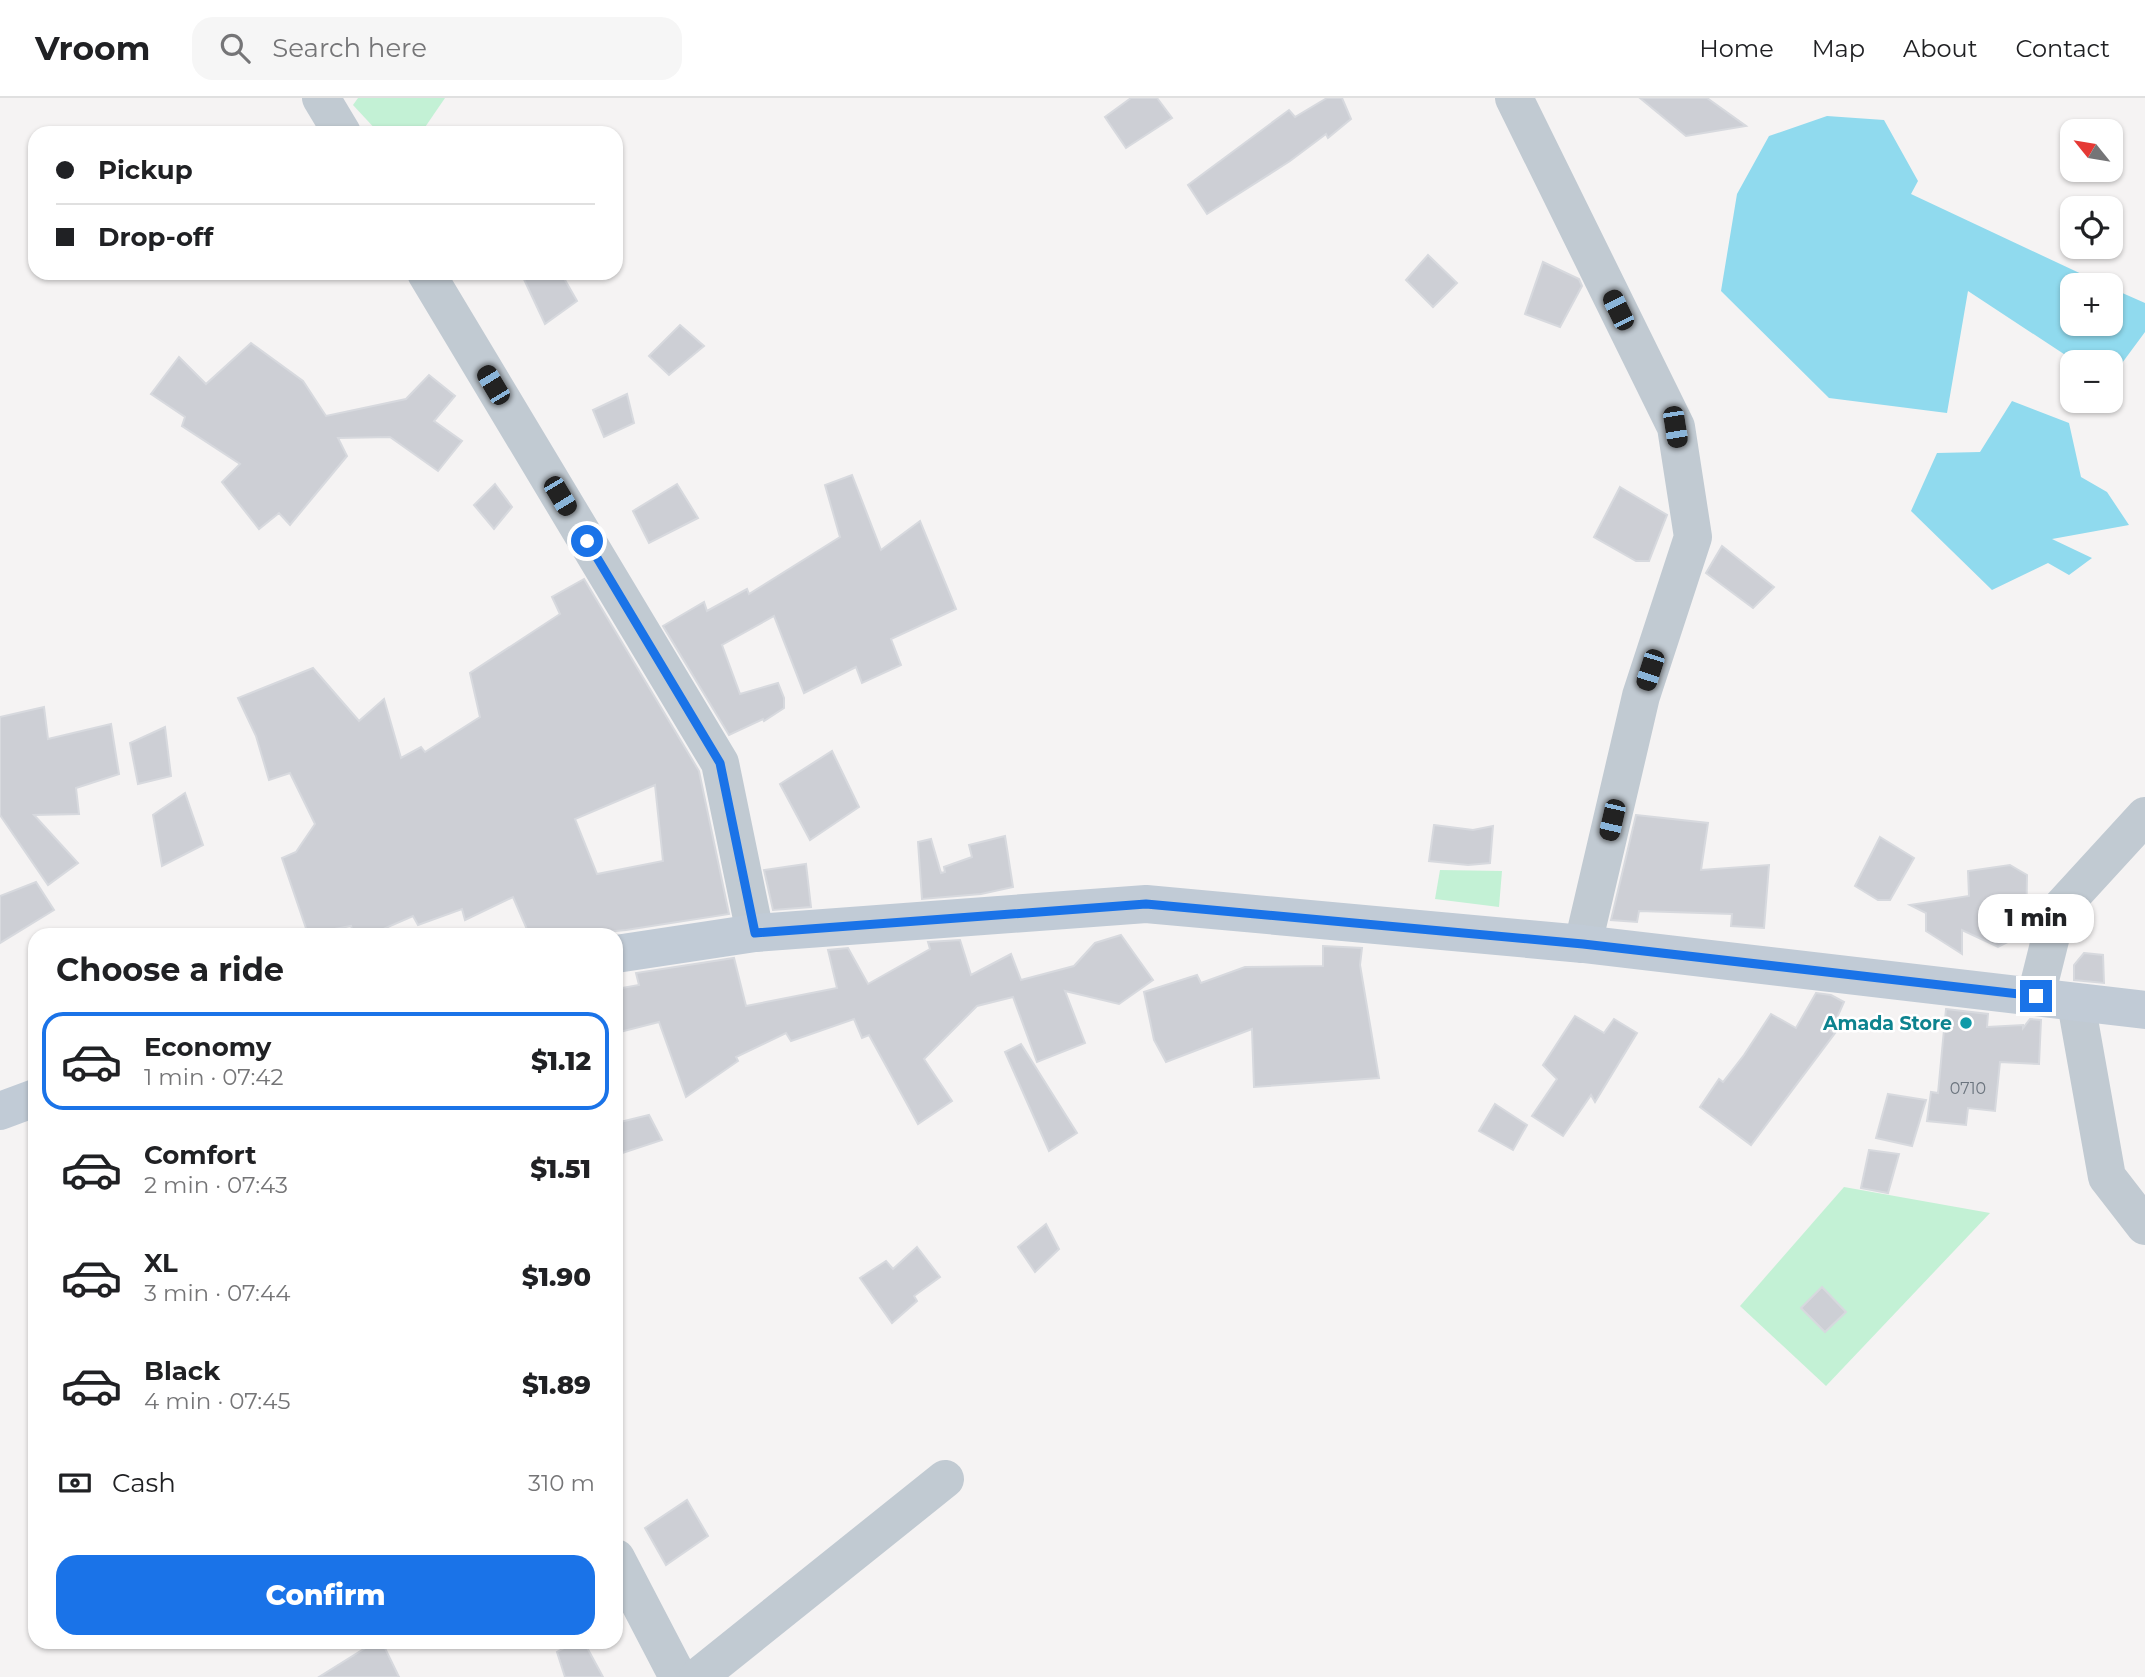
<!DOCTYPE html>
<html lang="en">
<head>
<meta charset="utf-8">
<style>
  body { margin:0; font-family:Montserrat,sans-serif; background:#f6f6f6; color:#202124; height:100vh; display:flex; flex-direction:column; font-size:26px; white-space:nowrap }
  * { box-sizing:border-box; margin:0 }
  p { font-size:23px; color:#757577 }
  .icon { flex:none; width:38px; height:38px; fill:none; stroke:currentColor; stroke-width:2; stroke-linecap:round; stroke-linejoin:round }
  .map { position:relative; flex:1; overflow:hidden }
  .panel { position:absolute; left:28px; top:830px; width:595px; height:721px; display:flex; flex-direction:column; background:#fff; border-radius:21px; box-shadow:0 2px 5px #0004 }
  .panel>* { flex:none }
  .hud { position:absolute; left:28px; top:28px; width:595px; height:154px; border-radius:21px; box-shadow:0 2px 5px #0004; display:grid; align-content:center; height:154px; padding:0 28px; background:#fff }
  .needle { width:46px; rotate:300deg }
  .fabs { position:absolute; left:2060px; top:21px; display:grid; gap:14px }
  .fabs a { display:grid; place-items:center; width:63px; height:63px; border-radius:14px; background:#fff; box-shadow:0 2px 5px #0004; font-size:35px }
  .end { position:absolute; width:32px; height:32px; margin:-16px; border:9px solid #1a73e8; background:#fff; box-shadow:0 0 0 4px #fff }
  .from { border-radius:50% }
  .bubble { position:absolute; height:49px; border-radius:21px; background:#fff; box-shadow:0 2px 5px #0004; font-size:23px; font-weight:800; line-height:49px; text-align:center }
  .car { position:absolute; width:21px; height:42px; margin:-21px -10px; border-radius:9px; box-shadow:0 0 5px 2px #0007; background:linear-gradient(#222 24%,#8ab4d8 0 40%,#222 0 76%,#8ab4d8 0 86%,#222 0) }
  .hud b { display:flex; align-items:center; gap:24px; height:66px; font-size:26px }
  .hud b+b { border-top:2px solid #e0e0e0 }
  .hud i { width:18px; height:18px; background:#202124 }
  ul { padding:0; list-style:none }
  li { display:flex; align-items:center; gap:21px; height:98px; margin:0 14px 10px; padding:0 14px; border:4px solid transparent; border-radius:21px }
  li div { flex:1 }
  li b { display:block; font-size:26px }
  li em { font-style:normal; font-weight:800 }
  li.selected { border-color:#1a73e8 }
  li>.icon { width:63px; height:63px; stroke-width:1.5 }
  h2 { padding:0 28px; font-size:32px; line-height:84px }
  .pay { display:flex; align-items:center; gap:18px; height:77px; padding:0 28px; font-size:26px }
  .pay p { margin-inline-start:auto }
  .action { display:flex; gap:14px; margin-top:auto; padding:14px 28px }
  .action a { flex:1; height:80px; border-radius:21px; background:#1a73e8; color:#fff; font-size:28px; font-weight:800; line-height:80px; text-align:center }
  header { display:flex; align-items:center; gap:42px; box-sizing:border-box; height:98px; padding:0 35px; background:#fff; border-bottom:2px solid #e0e0e0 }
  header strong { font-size:33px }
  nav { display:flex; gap:38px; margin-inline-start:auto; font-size:24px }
  .search { width:490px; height:63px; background:#f6f6f6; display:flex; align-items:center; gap:18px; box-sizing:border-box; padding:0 24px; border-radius:21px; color:#757577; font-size:26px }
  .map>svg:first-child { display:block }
</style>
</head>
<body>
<header>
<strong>Vroom</strong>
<div class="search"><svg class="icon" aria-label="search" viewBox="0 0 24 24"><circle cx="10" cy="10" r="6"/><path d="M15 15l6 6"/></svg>Search here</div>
<nav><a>Home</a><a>Map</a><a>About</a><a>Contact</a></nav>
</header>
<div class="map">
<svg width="2145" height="1579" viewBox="0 0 2145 1579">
  <rect width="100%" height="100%" fill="#f5f3f3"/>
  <!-- green -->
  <g fill="#c3f1d5">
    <path d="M 358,0 L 445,0 L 421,35 L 379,35 L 353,7 Z"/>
    <path d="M 1440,772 L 1502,773 L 1499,809 L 1435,801 Z"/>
    <path d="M 1844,1089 L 1990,1115 L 1826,1288 L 1740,1208 Z"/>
  </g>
  <!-- water -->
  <g fill="#90daee">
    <path d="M 1827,18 L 1884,22 L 1918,83 L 1911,96 L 2105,187 L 2072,187 L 2072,226 L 2110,226 L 2111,190 L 2145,205 L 2145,234 L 2111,280 L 2110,264 L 2076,264 L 1968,193 L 1947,315 L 1829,300 L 1721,193 L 1737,96 L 1769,38 Z"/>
    <path d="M 2012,303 L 2069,325 L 2081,379 L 2107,394 L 2129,427 L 2052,441 L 2092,460 L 2069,477 L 2048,465 L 1992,492 L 1911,413 L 1937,355 L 1980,354 Z"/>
  </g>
  <!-- building -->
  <g fill="#cdcfd5" stroke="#d7d9de" stroke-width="2" fill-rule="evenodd">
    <path d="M 1131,0 L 1157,0 L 1172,20 L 1126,50 L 1105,19 Z"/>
    <path d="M 1327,0 L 1342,0 L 1351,21 L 1328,40 L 1326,36 L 1290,63 L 1207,116 L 1188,87 L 1289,12 L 1295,19 Z"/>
    <path d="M 1640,0 L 1707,0 L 1746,28 L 1686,38 Z"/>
    <path d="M 1428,157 L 1457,185 L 1433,209 L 1406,182 Z"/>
    <path d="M 1543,164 L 1579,181 L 1582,188 L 1560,229 L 1525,216 Z"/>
    <path d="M 521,175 L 561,175 L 577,203 L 545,226 Z"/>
    <path d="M 680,227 L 704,248 L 669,277 L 649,258 Z"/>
    <path d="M 251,245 L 303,283 L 326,318 L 406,301 L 429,277 L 455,298 L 434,323 L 462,343 L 438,373 L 390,339 L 338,340 L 347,358 L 290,427 L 279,415 L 259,431 L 222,384 L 240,366 L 182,328 L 185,319 L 151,296 L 179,259 L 206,286 Z"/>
    <path d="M 627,296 L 634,325 L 604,339 L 593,312 Z"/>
    <path d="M 852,377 L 881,452 L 920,423 L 956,511 L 891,541 L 901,567 L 862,585 L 856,569 L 804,595 L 774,518 L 722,547 L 740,596 L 778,585 L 784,600 L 784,610 L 764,623 L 763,621 L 729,637 L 663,528 L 704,504 L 707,513 L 747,491 L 749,496 L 840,439 L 825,387 Z"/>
    <path d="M 495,386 L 512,409 L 494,431 L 474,407 Z"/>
    <path d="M 677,386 L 698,420 L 649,445 L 633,413 Z"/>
    <path d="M 1620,389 L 1667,417 L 1649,463 L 1636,463 L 1594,439 Z"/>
    <path d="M 1722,448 L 1774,489 L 1753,510 L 1706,475 Z"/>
    <path d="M 584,481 L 699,673 L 729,816 L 626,832 L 584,836 L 529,836 L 513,799 L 465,822 L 462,811 L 418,827 L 413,818 L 372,836 L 354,836 L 351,828 L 308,836 L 282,760 L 296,754 L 315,726 L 290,675 L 269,682 L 256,638 L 238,600 L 313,570 L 359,623 L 384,601 L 401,660 L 421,649 L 425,654 L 480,619 L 470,575 L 560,516 L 552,499 ZM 655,687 L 663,763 L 597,776 L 575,721 Z"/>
    <path d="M 44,609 L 48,641 L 111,626 L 119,676 L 76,690 L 79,716 L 34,717 L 78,765 L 48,787 L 0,717 L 0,619 Z"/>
    <path d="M 165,629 L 171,678 L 138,686 L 130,645 Z"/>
    <path d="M 832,653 L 859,709 L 810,742 L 780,686 Z"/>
    <path d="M 185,695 L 203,747 L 162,768 L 153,717 Z"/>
    <path d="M 1636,717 L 1708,725 L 1701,772 L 1769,767 L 1764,830 L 1731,828 L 1732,816 L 1639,813 L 1637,824 L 1611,822 Z"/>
    <path d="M 1434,727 L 1473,732 L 1493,728 L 1490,765 L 1468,767 L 1429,763 Z"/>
    <path d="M 1005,738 L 1013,789 L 981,796 L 922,801 L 918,744 L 931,741 L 941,775 L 945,774 L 944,769 L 972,759 L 969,747 Z"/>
    <path d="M 1880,739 L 1914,760 L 1890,802 L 1878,802 L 1855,788 Z"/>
    <path d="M 806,766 L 811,809 L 773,812 L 764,772 Z"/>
    <path d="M 2010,767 L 2027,777 L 2026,835 L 1998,849 L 1962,832 L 1962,856 L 1926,833 L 1926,815 L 1910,807 L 1969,798 L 1968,773 Z"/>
    <path d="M 36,784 L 54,812 L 0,845 L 0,798 Z"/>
    <path d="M 1121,837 L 1153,882 L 1119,906 L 1065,893 L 1085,945 L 1037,964 L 1013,899 L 977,908 L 924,961 L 952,1003 L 918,1026 L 869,937 L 862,940 L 854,921 L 791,943 L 786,935 L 736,959 L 738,963 L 686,999 L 659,924 L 616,935 L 616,891 L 639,887 L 636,875 L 734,860 L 746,908 L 837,890 L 828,852 L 848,850 L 868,886 L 930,851 L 928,844 L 960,842 L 971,877 L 1011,856 L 1021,882 L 1074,868 L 1095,845 Z"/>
    <path d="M 1323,848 L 1362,850 L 1360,867 L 1379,980 L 1254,989 L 1252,931 L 1166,964 L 1154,942 L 1144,894 L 1197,877 L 1201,885 L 1245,869 L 1323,868 Z"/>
    <path d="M 2084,855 L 2103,857 L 2104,885 L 2074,882 L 2074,867 Z"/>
    <path d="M 1816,895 L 1831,897 L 1844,904 L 1831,933 L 1835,935 L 1751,1047 L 1700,1009 L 1719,981 L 1723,984 L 1744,957 L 1771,916 L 1796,930 Z"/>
    <path d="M 1946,911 L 1988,916 L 1987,929 L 2023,927 L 2023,930 L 2030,921 L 2041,922 L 2039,966 L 2000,964 L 1995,1013 L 1968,1010 L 1966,1027 L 1927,1023 L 1931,994 L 1938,995 Z"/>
    <path d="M 1575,918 L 1604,935 L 1614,921 L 1637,935 L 1595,1004 L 1591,997 L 1563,1038 L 1532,1018 L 1557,981 L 1543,967 Z"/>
    <path d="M 1021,946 L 1077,1035 L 1049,1053 L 1005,954 Z"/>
    <path d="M 1888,996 L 1926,1002 L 1912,1048 L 1876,1040 Z"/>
    <path d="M 1495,1006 L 1527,1027 L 1513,1052 L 1479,1033 Z"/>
    <path d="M 649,1017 L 662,1042 L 616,1057 L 616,1025 Z"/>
    <path d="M 1869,1052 L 1899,1056 L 1888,1095 L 1861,1090 Z"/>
    <path d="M 1046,1126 L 1059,1151 L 1035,1174 L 1018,1149 Z"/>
    <path d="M 917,1149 L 940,1179 L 914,1198 L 917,1203 L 892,1225 L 860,1180 L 886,1163 L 893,1171 Z"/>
    <path d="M 1822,1189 L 1846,1214 L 1825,1234 L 1801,1210 Z"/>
    <path d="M 687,1402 L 708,1438 L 666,1467 L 645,1430 Z"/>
    <path d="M 375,1544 L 382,1544 L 399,1579 L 319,1579 Z"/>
    <path d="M 575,1544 L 584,1544 L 603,1579 L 565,1579 L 557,1554 Z"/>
  </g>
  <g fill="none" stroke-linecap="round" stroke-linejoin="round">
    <!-- street -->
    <g stroke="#c1cad2" stroke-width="38">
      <path d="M 321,0 L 342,35"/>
      <path d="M 1514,0 L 1676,329 L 1693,439 L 1641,598 L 1583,846"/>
      <path d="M 426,175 L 720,665 L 755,835"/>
      <path d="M 2036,898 L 2057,814 L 2145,718"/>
      <path d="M 2076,905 L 2107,1079 L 2145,1128"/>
      <path d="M 616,1460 L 678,1579"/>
      <path d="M 698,1579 L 945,1381"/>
    </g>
    <!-- secondary -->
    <g stroke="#c1cbd6" stroke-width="38">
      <path d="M 616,856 L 755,835 L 1146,806 L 1583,846 L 2145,912"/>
      <path d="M 0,1013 L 35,1000"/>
    </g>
  </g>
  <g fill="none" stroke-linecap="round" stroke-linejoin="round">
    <!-- route -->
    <path stroke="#1a73e8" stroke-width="9" d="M 587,443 L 720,665 L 755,835 L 1146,806 L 1583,846 L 2036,898"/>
  </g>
  <!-- markers -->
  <circle fill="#0f9aa8" stroke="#fff" stroke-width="2.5" cx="1966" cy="925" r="7"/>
  <g text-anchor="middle" stroke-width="5" stroke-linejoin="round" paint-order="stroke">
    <!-- number labels -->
    <g font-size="16" fill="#6b747e">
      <text x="1968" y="996">0710</text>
    </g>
    <!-- culture labels -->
    <g font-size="19" font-weight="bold" fill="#0d838f" stroke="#fff" text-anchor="end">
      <text x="1952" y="932">Amada Store</text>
    </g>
  </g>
</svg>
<div class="fabs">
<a><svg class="needle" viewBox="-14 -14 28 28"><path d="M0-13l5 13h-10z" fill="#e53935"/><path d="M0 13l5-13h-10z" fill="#757577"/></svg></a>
<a><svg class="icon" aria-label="locate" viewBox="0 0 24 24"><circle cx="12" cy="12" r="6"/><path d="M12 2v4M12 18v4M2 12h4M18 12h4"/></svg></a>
<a>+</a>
<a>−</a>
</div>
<i class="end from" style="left:587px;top:443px"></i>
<i class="end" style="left:2036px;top:898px"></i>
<div class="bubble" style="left:1978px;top:796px;width:116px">1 min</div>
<i class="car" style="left:1618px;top:212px;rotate:334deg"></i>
<i class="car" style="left:493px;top:287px;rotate:329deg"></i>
<i class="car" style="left:1675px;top:329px;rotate:171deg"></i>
<i class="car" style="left:560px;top:398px;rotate:149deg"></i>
<i class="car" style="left:1650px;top:572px;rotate:198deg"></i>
<i class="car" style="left:1612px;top:722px;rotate:193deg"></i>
<div class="hud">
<b><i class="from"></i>Pickup</b>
<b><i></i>Drop-off</b>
</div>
<section class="panel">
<h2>Choose a ride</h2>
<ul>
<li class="selected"><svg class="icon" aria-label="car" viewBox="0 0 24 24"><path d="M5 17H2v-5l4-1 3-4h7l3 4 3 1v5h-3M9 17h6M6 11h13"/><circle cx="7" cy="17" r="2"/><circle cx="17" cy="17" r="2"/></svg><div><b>Economy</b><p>1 min · 07:42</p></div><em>$1.12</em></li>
<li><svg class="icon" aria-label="car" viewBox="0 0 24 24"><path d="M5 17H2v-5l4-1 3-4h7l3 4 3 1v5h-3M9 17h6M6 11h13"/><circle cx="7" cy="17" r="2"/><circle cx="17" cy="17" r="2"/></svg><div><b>Comfort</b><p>2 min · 07:43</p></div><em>$1.51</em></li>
<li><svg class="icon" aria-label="car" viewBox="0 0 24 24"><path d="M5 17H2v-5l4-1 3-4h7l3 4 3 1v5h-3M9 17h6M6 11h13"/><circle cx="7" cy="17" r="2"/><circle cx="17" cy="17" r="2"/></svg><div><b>XL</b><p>3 min · 07:44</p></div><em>$1.90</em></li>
<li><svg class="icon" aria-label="car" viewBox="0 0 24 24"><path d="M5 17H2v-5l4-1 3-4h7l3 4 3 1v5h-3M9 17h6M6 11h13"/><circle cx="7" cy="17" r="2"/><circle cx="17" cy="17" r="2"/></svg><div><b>Black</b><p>4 min · 07:45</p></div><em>$1.89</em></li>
</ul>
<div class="pay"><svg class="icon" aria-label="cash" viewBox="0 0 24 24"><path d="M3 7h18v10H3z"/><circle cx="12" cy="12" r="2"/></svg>Cash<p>310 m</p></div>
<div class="action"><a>Confirm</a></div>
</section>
</div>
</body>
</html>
